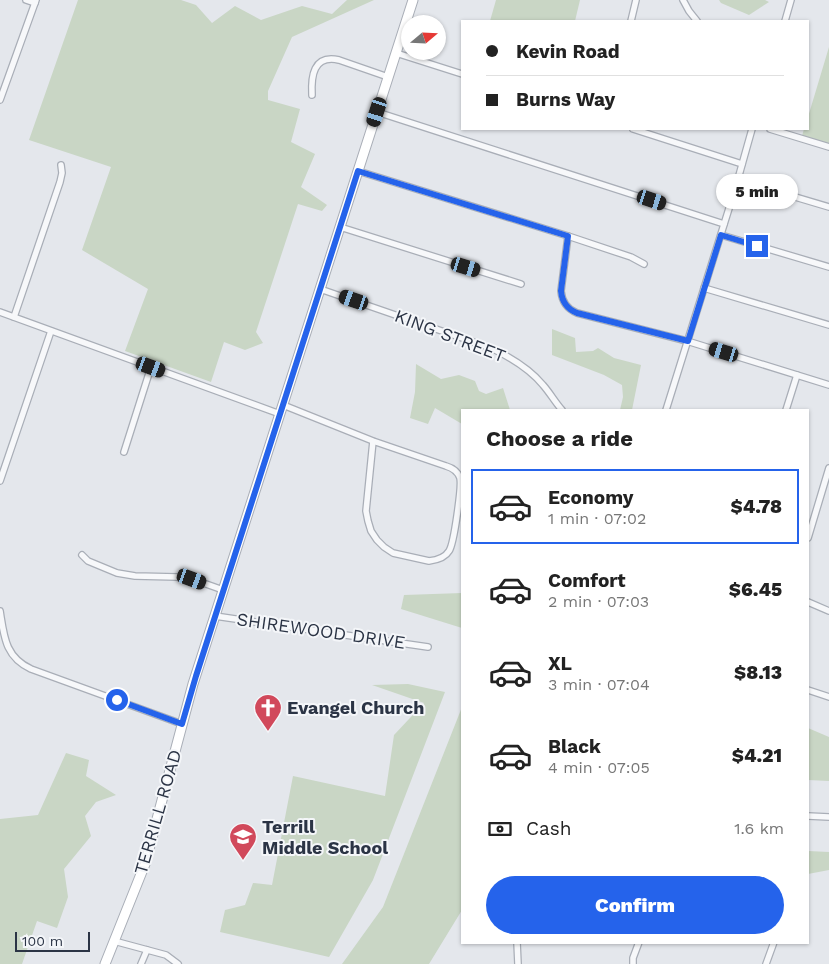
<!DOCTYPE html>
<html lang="en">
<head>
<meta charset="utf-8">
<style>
  body { margin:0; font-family:"Work Sans",sans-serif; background:#f6f6f6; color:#222; height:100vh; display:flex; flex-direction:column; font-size:19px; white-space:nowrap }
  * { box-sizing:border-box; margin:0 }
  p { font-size:16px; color:#767676 }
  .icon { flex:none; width:28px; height:28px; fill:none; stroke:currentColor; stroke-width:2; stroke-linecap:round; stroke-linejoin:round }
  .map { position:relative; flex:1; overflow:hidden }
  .drawer { position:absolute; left:461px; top:409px; width:348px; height:535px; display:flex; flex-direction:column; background:#fff; border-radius:0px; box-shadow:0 1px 4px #0004 }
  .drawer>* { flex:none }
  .hud { position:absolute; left:461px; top:20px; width:348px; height:110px; border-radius:0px; box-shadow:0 1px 4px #0004; display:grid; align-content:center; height:110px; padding:0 25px; background:#fff }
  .needle { width:32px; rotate:71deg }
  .tools { position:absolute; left:401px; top:15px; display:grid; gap:10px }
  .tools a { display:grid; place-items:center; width:45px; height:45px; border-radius:50%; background:#fff; box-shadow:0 1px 4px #0004; font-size:25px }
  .scale { position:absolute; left:15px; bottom:12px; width:75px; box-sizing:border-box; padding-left:5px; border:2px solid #2b3445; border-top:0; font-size:14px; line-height:18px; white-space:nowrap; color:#2b3445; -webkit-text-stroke:4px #f4f6f9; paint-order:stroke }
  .end { position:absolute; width:22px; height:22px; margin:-11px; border:6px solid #2563eb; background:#fff; box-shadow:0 0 0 2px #fff }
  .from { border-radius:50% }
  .bubble { position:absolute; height:35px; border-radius:18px; background:#fff; box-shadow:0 1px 4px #0004; font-size:16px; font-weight:800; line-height:35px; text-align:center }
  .car { position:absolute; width:15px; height:30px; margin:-15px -8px; border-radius:6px; box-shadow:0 0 4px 1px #0007; background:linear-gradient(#222 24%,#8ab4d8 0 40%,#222 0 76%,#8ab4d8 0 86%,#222 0) }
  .hud b { display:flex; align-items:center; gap:18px; height:48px; font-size:19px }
  .hud b+b { border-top:1px solid #e0e0e0 }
  .hud i { width:12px; height:12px; background:#222 }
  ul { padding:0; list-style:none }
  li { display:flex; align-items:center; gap:15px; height:75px; margin:0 10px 8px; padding:0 15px; border:2px solid transparent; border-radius:0px }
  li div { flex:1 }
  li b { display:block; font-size:19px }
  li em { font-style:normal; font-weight:800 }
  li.active { border-color:#2563eb }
  li>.icon { width:45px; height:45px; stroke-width:1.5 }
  h2 { padding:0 25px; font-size:22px; line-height:60px }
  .pay { display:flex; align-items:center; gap:12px; height:55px; padding:0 25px; font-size:19px }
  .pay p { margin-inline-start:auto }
  .action { display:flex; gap:10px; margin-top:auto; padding:10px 25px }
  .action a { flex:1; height:58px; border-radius:30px; background:#2563eb; color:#fff; font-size:20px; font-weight:800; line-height:58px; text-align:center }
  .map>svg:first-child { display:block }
</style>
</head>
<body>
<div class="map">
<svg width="829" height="964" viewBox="0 0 829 964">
  <rect width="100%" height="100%" fill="#e4e7ec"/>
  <!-- green -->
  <g fill="#c9d6c5">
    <path d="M 78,0 L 181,0 L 196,5 L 212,23 L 235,6 L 261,20 L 302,6 L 332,14 L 347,0 L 374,0 L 292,37 L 268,91 L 268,100 L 300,109 L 291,142 L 315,154 L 301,187 L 327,205 L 322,211 L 298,204 L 256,332 L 263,343 L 245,350 L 224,342 L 211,382 L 125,351 L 148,289 L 82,250 L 111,167 L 29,140 Z"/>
    <path d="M 496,0 L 580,0 L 575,21 L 490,21 Z"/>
    <path d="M 719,0 L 765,0 L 769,2 L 749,15 L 721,3 Z"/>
    <path d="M 829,47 L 829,144 L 802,136 L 804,129 L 808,129 L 808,117 Z"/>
    <path d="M 552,329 L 575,338 L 576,352 L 593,351 L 598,348 L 614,358 L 641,365 L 632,410 L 620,410 L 623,397 L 622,385 L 604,375 L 552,355 Z"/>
    <path d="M 416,364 L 441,379 L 459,375 L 475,381 L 479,391 L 486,394 L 503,388 L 510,410 L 462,410 L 462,424 L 435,408 L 428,424 L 410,418 L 415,392 Z"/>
    <path d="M 462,593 L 462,628 L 401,609 L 404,595 Z"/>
    <path d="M 408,684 L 445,692 L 373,880 L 329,957 L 220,932 L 225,910 L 245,905 L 253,883 L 272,885 L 293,776 L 385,796 L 394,735 L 424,703 L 372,685 Z"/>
    <path d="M 462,707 L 462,910 L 429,964 L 342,964 L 383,907 Z"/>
    <path d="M 808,728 L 829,737 L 829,781 L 808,780 Z"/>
    <path d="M 66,753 L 89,760 L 86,776 L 116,795 L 96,802 L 85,816 L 91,836 L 64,869 L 68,897 L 57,928 L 37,921 L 22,964 L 0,964 L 0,819 L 38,815 Z"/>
    <path d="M 808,851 L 829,852 L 829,870 L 808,874 Z"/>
  </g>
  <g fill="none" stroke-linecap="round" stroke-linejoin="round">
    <defs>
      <g id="street">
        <path d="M 26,0 L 35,3"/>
        <path d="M 683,0 L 689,11 L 697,21"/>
        <path d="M 631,21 L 636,0"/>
        <path d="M 785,21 L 791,0"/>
        <path d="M 396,53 L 462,74"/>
        <path d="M 312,95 C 311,77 313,54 339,60 L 388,77"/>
        <path d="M 0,100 L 36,0"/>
        <path d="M 377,112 L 724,224"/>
        <path d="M 633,129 L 742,164"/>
        <path d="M 770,129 L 829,147"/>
        <path d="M 358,171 L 568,236 L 631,257 L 644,264"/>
        <path d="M 738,180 L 829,207"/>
        <path d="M 340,227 L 521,284"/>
        <path d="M 721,235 L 829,267"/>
        <path d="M 568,236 L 561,291 C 562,302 567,309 577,313 L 687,341 L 829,385"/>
        <path d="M 704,288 L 829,325"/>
        <path d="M 320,289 L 491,348 C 510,357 529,368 543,385 C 550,393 555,402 562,410"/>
        <path d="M 0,312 L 280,414"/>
        <path d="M 14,317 L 60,182 L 62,173 L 61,165"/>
        <path d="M 283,405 L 373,441 L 446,466 C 453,468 458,472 460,478 C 462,486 454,544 449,551 C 445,558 437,560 429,561 L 393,553 L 384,547 L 377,540 L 371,531 L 368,521 L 366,511 L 373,441"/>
        <path d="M 666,410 L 736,186 L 752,129"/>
        <path d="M 786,410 L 797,375"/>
        <path d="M 124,452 L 151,367"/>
        <path d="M 0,481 L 51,331"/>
        <path d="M 808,538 L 829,468"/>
        <path d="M 82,555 L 88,561 L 117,573 L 135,576 L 177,577 L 192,579 L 223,590"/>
        <path d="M 808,602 L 829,611"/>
        <path d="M 0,611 C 4,636 5,657 31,669 L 182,724"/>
        <path d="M 215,616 L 428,647"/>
        <path d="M 808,690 L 829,697"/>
        <path d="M 808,816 L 829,817"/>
        <path d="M 114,941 L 166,955 L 178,964"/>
        <path d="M 517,942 L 518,964"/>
        <path d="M 141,964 L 147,950"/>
        <path d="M 633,964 L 633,958 L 639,942"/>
        <path d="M 766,964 L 774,942"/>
      </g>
      <path id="secondary" d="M 105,964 L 145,864 L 193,684 L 413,0"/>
    </defs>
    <!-- street casing -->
    <use href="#street" stroke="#a9aeb7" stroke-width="8"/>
    <!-- secondary casing -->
    <use href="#secondary" stroke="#a9aeb7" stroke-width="11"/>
    <!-- street -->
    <use href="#street" stroke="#f7f8fa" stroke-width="5.5"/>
    <!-- secondary -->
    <use href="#secondary" stroke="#fff" stroke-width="9"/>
  </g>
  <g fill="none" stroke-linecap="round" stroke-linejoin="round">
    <!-- route -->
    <path stroke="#2563eb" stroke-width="6" d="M 117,700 L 182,724 L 196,676 L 358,171 L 568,236 L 561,291 C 562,302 567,309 577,313 L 688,341 L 721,235 L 757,246"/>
  </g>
  <!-- icons -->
  <defs>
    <symbol id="church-pin" viewBox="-11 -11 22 30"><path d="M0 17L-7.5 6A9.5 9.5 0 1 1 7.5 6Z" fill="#d1495b" stroke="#f4f6f9"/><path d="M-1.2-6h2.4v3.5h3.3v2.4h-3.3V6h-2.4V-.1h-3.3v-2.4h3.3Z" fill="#fff"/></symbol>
    <symbol id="school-pin" viewBox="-11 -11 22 30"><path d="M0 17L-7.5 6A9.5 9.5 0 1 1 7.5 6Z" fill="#d1495b" stroke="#f4f6f9"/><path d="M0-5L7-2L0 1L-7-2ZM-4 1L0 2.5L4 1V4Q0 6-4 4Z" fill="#fff"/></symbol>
  </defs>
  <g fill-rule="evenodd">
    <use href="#church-pin" x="252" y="692" width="32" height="43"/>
    <use href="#school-pin" x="227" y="821" width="32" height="43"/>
  </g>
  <g text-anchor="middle" stroke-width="4" stroke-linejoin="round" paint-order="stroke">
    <!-- street labels -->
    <g font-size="18" fill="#2b3445" stroke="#f4f6f9">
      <text transform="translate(450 336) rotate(21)" y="6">KING STREET</text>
      <text transform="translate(321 631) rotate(8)" y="6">SHIREWOOD DRIVE</text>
      <text transform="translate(158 812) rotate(-74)" y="6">TERRILL ROAD</text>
    </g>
    <!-- poi labels -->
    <g font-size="18" font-weight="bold" fill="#2b3445" stroke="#f4f6f9" text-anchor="start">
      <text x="287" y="714">Evangel Church</text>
      <text x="262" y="833">Terrill<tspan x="262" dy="21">Middle School</tspan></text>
    </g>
  </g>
</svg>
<div class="tools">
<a><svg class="needle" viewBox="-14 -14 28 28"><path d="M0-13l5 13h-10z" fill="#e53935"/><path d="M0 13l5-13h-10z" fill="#767676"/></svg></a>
</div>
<div class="scale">100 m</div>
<i class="end from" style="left:117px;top:700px"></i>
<i class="end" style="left:757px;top:246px"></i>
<div class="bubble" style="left:716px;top:174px;width:82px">5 min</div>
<i class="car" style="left:377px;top:112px;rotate:198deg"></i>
<i class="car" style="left:652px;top:200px;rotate:108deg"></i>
<i class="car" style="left:466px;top:267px;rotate:107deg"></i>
<i class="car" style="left:354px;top:300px;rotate:289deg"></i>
<i class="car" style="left:724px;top:352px;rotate:287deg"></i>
<i class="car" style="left:151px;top:367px;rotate:110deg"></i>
<i class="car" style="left:192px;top:579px;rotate:110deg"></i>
<div class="hud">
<b><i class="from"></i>Kevin Road</b>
<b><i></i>Burns Way</b>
</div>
<section class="drawer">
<h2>Choose a ride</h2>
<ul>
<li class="active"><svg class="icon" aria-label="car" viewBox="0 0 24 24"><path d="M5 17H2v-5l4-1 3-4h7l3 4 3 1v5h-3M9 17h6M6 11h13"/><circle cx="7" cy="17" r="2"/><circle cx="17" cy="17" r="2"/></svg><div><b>Economy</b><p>1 min · 07:02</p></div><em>$4.78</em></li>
<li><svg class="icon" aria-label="car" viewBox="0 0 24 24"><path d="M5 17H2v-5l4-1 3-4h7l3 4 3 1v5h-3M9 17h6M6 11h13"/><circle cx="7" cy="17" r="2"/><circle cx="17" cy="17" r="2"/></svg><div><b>Comfort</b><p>2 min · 07:03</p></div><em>$6.45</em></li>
<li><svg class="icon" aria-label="car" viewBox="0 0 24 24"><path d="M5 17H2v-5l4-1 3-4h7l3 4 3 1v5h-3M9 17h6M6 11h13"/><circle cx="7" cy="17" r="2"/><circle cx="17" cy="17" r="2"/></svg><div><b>XL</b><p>3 min · 07:04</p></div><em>$8.13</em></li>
<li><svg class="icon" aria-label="car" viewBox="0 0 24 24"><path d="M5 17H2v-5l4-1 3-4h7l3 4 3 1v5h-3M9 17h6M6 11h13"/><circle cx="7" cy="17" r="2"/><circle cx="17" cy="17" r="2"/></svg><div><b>Black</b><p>4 min · 07:05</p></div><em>$4.21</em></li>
</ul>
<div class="pay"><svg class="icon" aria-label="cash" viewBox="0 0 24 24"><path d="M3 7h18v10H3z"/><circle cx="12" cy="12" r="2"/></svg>Cash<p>1.6 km</p></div>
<div class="action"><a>Confirm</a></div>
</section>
</div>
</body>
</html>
